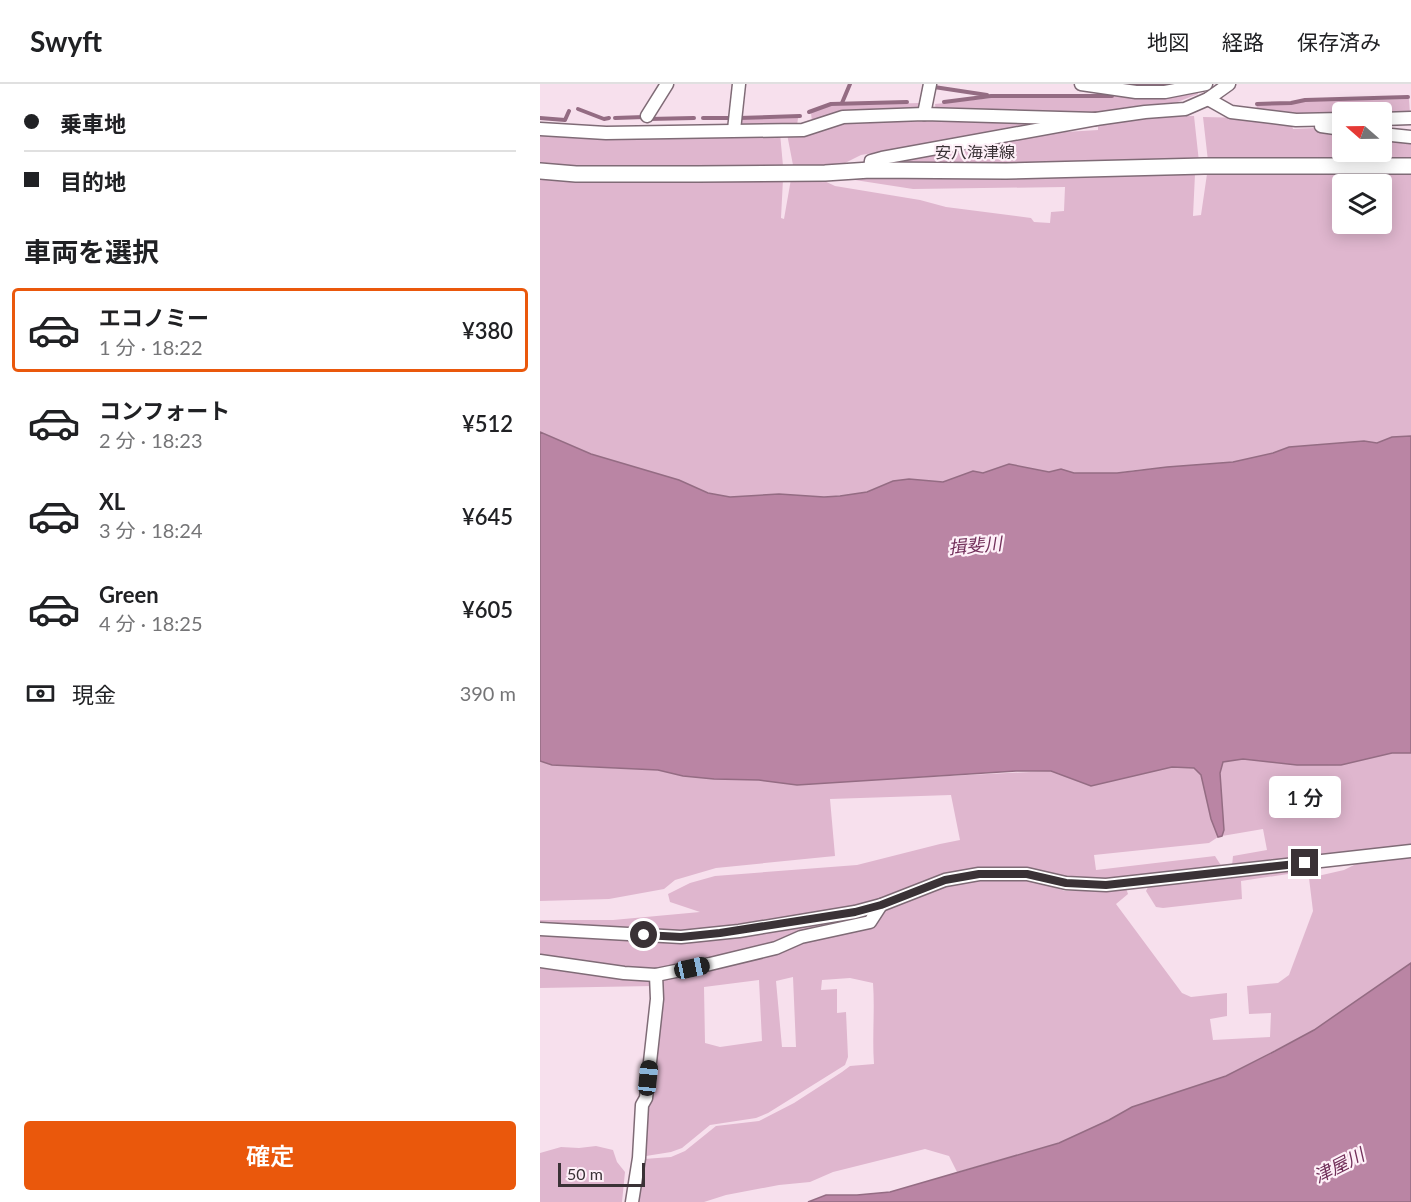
<!DOCTYPE html>
<html lang="ja">
<head>
<meta charset="utf-8">
<style>
  body { margin:0; font-family:Lato,"Noto Sans JP",sans-serif; background:#f2f2f2; color:#202124; height:100vh; display:flex; flex-direction:column; font-size:22px; white-space:nowrap }
  * { box-sizing:border-box; margin:0 }
  p { font-size:20px; color:#757577 }
  .icon { flex:none; width:33px; height:33px; fill:none; stroke:currentColor; stroke-width:2; stroke-linecap:round; stroke-linejoin:round }
  .map { position:relative; flex:1; overflow:hidden }
  .side { display:flex; flex-direction:column; background:#fff; width:540px }
  .side>* { flex:none }
  .guide { display:grid; align-content:center; height:132px; padding:0 24px; background:#fff }
  .needle { width:39px; rotate:290deg }
  .buttons { position:absolute; left:792px; top:18px; display:grid; gap:12px }
  .buttons a { display:grid; place-items:center; width:60px; height:60px; border-radius:6px; background:#fff; box-shadow:0 3px 15px #0003; font-size:30px }
  .scale { position:absolute; left:18px; bottom:15px; width:87px; box-sizing:border-box; padding-left:6px; border:3px solid #3a3236; border-top:0; font-size:16px; line-height:21px; white-space:nowrap; color:#3a3236; -webkit-text-stroke:4px #fef0f8; paint-order:stroke }
  .end { position:absolute; width:27px; height:27px; margin:-14px; border:8px solid #3a3236; background:#fff; box-shadow:0 0 0 3px #fff }
  .from { border-radius:50% }
  .bubble { position:absolute; height:42px; border-radius:6px; background:#fff; box-shadow:0 3px 15px #0003; font-size:20px; font-weight:600; line-height:42px; text-align:center }
  .car { position:absolute; width:18px; height:36px; margin:-18px -9px; border-radius:8px; box-shadow:0 0 4px 2px #0007; background:linear-gradient(#222 24%,#8ab4d8 0 40%,#222 0 76%,#8ab4d8 0 86%,#222 0) }
  .guide b { display:flex; align-items:center; gap:21px; height:57px; font-size:22px }
  .guide b+b { border-top:2px solid #e0e0e0 }
  .guide i { width:15px; height:15px; background:#202124 }
  ul { padding:0; list-style:none }
  li { display:flex; align-items:center; gap:18px; height:84px; margin:0 12px 9px; padding:0 12px; border:3px solid transparent; border-radius:6px }
  li div { flex:1 }
  li b { display:block; font-size:22px }
  li em { font-style:normal; font-weight:600 }
  li.on { border-color:#ea580c }
  li>.icon { width:54px; height:54px; stroke-width:1.5 }
  h2 { padding:0 24px; font-size:27px; line-height:72px }
  .pay { display:flex; align-items:center; gap:15px; height:66px; padding:0 24px; font-size:22px }
  .pay p { margin-inline-start:auto }
  .button { display:flex; gap:12px; margin-top:auto; padding:12px 24px }
  .button a { flex:1; height:69px; border-radius:6px; background:#ea580c; color:#fff; font-size:24px; font-weight:600; line-height:69px; text-align:center }
  header { display:flex; align-items:center; gap:36px; box-sizing:border-box; height:84px; padding:0 30px; background:#fff; border-bottom:2px solid #e0e0e0 }
  header strong { font-size:28px }
  nav { display:flex; gap:33px; margin-inline-start:auto; font-size:21px }
  main { display:flex; flex:1; min-height:0 }
  .map>svg:first-child { display:block }
</style>
</head>
<body>
<header>
<strong>Swyft</strong>
<nav><a>地図</a><a>経路</a><a>保存済み</a></nav>
</header>
<main>
<section class="side">
<div class="guide">
<b><i class="from"></i>乗車地</b>
<b><i></i>目的地</b>
</div>
<h2>車両を選択</h2>
<ul>
<li class="on"><svg class="icon" aria-label="car" viewBox="0 0 24 24"><path d="M5 17H2v-5l4-1 3-4h7l3 4 3 1v5h-3M9 17h6M6 11h13"/><circle cx="7" cy="17" r="2"/><circle cx="17" cy="17" r="2"/></svg><div><b>エコノミー</b><p>1 分 · 18:22</p></div><em>¥380</em></li>
<li><svg class="icon" aria-label="car" viewBox="0 0 24 24"><path d="M5 17H2v-5l4-1 3-4h7l3 4 3 1v5h-3M9 17h6M6 11h13"/><circle cx="7" cy="17" r="2"/><circle cx="17" cy="17" r="2"/></svg><div><b>コンフォート</b><p>2 分 · 18:23</p></div><em>¥512</em></li>
<li><svg class="icon" aria-label="car" viewBox="0 0 24 24"><path d="M5 17H2v-5l4-1 3-4h7l3 4 3 1v5h-3M9 17h6M6 11h13"/><circle cx="7" cy="17" r="2"/><circle cx="17" cy="17" r="2"/></svg><div><b>XL</b><p>3 分 · 18:24</p></div><em>¥645</em></li>
<li><svg class="icon" aria-label="car" viewBox="0 0 24 24"><path d="M5 17H2v-5l4-1 3-4h7l3 4 3 1v5h-3M9 17h6M6 11h13"/><circle cx="7" cy="17" r="2"/><circle cx="17" cy="17" r="2"/></svg><div><b>Green</b><p>4 分 · 18:25</p></div><em>¥605</em></li>
</ul>
<div class="pay"><svg class="icon" aria-label="cash" viewBox="0 0 24 24"><path d="M3 7h18v10H3z"/><circle cx="12" cy="12" r="2"/></svg>現金<p>390 m</p></div>
<div class="button"><a>確定</a></div>
</section>
<div class="map">
<svg width="871" height="1118" viewBox="0 0 871 1118">
  <rect width="100%" height="100%" fill="#f7e0ed"/>
  <!-- green -->
  <g fill="#dfb6ce" fill-rule="evenodd">
    <path d="M 658,8 L 658,10 L 635,19 L 602,21 L 553,29 L 396,27 L 395,20 L 451,14 L 572,13 L 577,10 Z"/>
    <path d="M 869,15 L 870,30 L 802,28 L 802,31 L 752,31 L 716,26 L 717,21 L 764,17 Z"/>
    <path d="M 379,19 L 379,27 L 272,38 L 271,29 L 290,22 L 302,21 Z"/>
    <path d="M 654,32 L 659,78 L 337,81 L 525,48 L 558,46 L 558,41 L 601,33 Z"/>
    <path d="M 663,33 L 709,34 L 751,39 L 753,45 L 776,44 L 802,48 L 802,68 L 842,68 L 842,53 L 871,58 L 871,75 L 668,77 Z"/>
    <path d="M 258,34 L 257,42 L 198,42 L 199,35 Z"/>
    <path d="M 511,36 L 513,38 L 321,71 L 301,81 L 253,81 L 247,50 L 302,38 Z"/>
    <path d="M 0,49 L 240,49 L 243,82 L 37,83 L 0,80 Z"/>
    <path d="M 871,89 L 871,352 L 852,353 L 837,359 L 824,357 L 749,363 L 733,369 L 693,378 L 595,386 L 577,389 L 534,389 L 521,385 L 509,388 L 469,380 L 443,389 L 433,387 L 403,398 L 369,395 L 353,397 L 327,408 L 300,412 L 284,413 L 239,410 L 190,413 L 168,409 L 138,396 L 51,370 L 0,348 L 0,94 L 243,95 L 241,134 L 244,135 L 251,95 L 278,94 L 295,102 L 380,116 L 406,123 L 491,134 L 494,138 L 510,139 L 511,128 L 524,127 L 525,103 L 373,105 L 302,94 L 655,90 L 653,132 L 661,131 L 667,90 ZM 802,100 L 842,100 L 842,140 L 802,140 Z"/>
    <path d="M 852,669 L 871,669 L 871,763 L 692,782 L 693,772 L 727,766 L 723,745 L 682,752 L 684,746 L 680,689 L 683,678 L 703,675 L 757,681 L 801,681 Z"/>
    <path d="M 0,677 L 12,681 L 29,682 L 118,686 L 143,692 L 174,695 L 326,696 L 511,687 L 551,702 L 632,683 L 654,684 L 661,691 L 671,735 L 678,753 L 669,759 L 554,771 L 556,786 L 675,772 L 682,783 L 561,796 L 442,786 L 314,823 L 142,848 L 0,842 L 0,836 L 73,836 L 160,828 L 130,818 L 128,810 L 150,799 L 175,792 L 317,781 L 400,760 L 420,756 L 411,711 L 290,715 L 295,772 L 176,784 L 135,796 L 124,805 L 69,815 L 0,817 Z"/>
    <path d="M 871,772 L 871,879 L 774,946 L 686,992 L 592,1023 L 569,1036 L 519,1059 L 417,1088 L 409,1072 L 385,1065 L 293,1088 L 270,1098 L 239,1101 L 186,1111 L 164,1118 L 96,1118 L 104,1075 L 131,1073 L 145,1067 L 176,1042 L 219,1037 L 254,1019 L 302,988 L 310,982 L 334,980 C 332,953 335,926 333,899 L 310,894 L 282,896 L 281,906 L 297,905 L 297,929 L 306,928 L 308,973 L 305,981 L 228,1029 L 216,1034 L 170,1041 L 142,1064 L 131,1068 L 106,1072 L 102,1069 L 122,895 L 321,845 L 347,822 L 406,801 L 438,795 L 487,794 L 525,807 L 586,804 L 588,810 L 576,820 L 642,909 L 651,913 L 687,909 L 687,932 L 670,935 L 673,956 L 730,953 L 731,929 L 709,930 L 707,902 L 738,899 L 749,891 L 773,827 L 769,794 L 804,786 L 820,778 ZM 253,893 L 256,963 L 242,963 L 236,897 ZM 219,896 L 222,957 L 180,963 L 165,959 L 164,903 Z"/>
    <path d="M 781,781 L 781,785 L 701,797 L 702,815 L 623,824 L 616,823 L 606,807 L 609,801 Z"/>
    <path d="M 326,830 L 329,831 L 329,834 L 233,860 L 115,886 L 84,885 L 0,874 L 0,851 L 141,857 Z"/>
    <path d="M 0,881 L 108,894 L 113,902 L 0,904 Z"/>
    <path d="M 56,1062 L 73,1066 L 77,1078 L 85,1088 L 82,1118 L 0,1118 L 0,1069 L 21,1063 L 39,1064 Z"/>
  </g>
  <!-- water -->
  <g fill="#ba85a4" stroke="#946c83" stroke-width="1.5">
    <path d="M 0,348 L 51,370 L 139,396 L 168,409 L 190,413 L 239,410 L 284,413 L 300,412 L 327,408 L 353,397 L 369,395 L 403,398 L 433,387 L 443,389 L 469,380 L 509,388 L 521,385 L 534,389 L 577,389 L 627,383 L 693,378 L 733,369 L 749,363 L 824,357 L 837,359 L 852,353 L 871,352 L 871,669 L 852,669 L 801,681 L 757,681 L 703,675 L 683,678 L 680,689 L 684,746 L 682,752 L 678,753 L 671,735 L 661,691 L 654,684 L 632,683 L 551,702 L 511,687 L 476,687 L 257,701 L 219,696 L 174,695 L 143,692 L 118,686 L 12,681 L 0,677 Z"/>
    <path d="M 871,879 L 871,1118 L 268,1118 L 286,1111 L 317,1111 L 350,1108 L 519,1059 L 569,1036 L 592,1023 L 686,992 L 735,967 L 774,946 Z"/>
  </g>
  <g fill="none" stroke-linecap="round" stroke-linejoin="round">
    <!-- stream -->
    <g stroke="#946c83" stroke-width="4">
      <path d="M 592,0 L 625,0"/>
      <path d="M 395,1 L 394,3 L 447,11"/>
      <path d="M 404,18 L 451,12 L 572,12"/>
      <path d="M 302,19 L 310,0"/>
      <path d="M 717,20 L 751,19 L 765,16 L 868,13"/>
      <path d="M 38,25 L 64,35 L 69,34"/>
      <path d="M 269,28 L 291,20 L 367,18"/>
      <path d="M 0,34 L 25,36 L 29,27"/>
      <path d="M 75,34 L 104,33"/>
      <path d="M 163,34 L 191,34"/>
      <path d="M 199,34 L 260,32"/>
      <path d="M 109,35 L 154,34"/>
    </g>
    <defs>
      <g id="minor">
        <path d="M 541,0 L 596,8 L 625,8 L 666,0"/>
        <path d="M 668,15 L 691,28 L 756,36 L 802,35"/>
        <path d="M 384,30 L 390,0"/>
        <path d="M 107,32 L 127,0"/>
        <path d="M 842,35 L 871,34"/>
        <path d="M 781,42 L 802,45"/>
        <path d="M 0,45 L 66,49 L 263,46 L 303,33 L 384,30 L 556,35"/>
        <path d="M 194,46 L 199,0"/>
        <path d="M 842,50 L 871,53"/>
        <path d="M 330,86 L 331,77 L 342,74 L 556,35 L 605,28 L 645,25 L 668,15 L 689,0"/>
        <path d="M 0,845 L 141,853 L 199,847 L 315,828 L 341,821 L 405,796 L 439,790 L 487,790 L 526,799 L 566,801 L 871,767"/>
        <path d="M 0,877 L 84,889 L 116,891 L 170,880 L 236,864 L 261,853 L 330,838 L 341,821"/>
        <path d="M 92,1118 L 99,1074 L 102,1021 L 106,1014 L 117,915 L 116,891"/>
      </g>
      <path id="major" d="M 0,87 L 36,90 L 158,90 L 285,89 L 330,86 L 466,87 L 664,82 L 871,82"/>
    </defs>
    <!-- minor casing -->
    <use href="#minor" stroke="#7f6b76" stroke-width="15"/>
    <!-- major casing -->
    <use href="#major" stroke="#7f6b76" stroke-width="18"/>
    <!-- minor -->
    <use href="#minor" stroke="#fff" stroke-width="12"/>
    <!-- major -->
    <use href="#major" stroke="#fff" stroke-width="15"/>
  </g>
  <g fill="none" stroke-linecap="round" stroke-linejoin="round">
    <!-- route -->
    <path stroke="#3a3236" stroke-width="8" d="M 104,851 L 141,853 L 180,849 L 315,828 L 341,821 L 405,796 L 439,790 L 487,790 L 526,799 L 566,801 L 765,779"/>
  </g>
  <g text-anchor="middle" stroke-width="4.5" stroke-linejoin="round" paint-order="stroke">
    <!-- street labels -->
    <g font-size="16" fill="#3a3236" stroke="#fef0f8">
      <text x="435" y="74">安八海津線</text>
    </g>
    <!-- water labels -->
    <g font-size="18" font-style="italic" fill="#73315b" stroke="#fef0f8">
      <text transform="translate(435 462) rotate(-5)" y="6">揖斐川</text>
      <text transform="translate(799 1082) rotate(-27)" y="6">津屋川</text>
    </g>
  </g>
</svg>
<div class="buttons">
<a><svg class="needle" viewBox="-14 -14 28 28"><path d="M0-13l5 13h-10z" fill="#e53935"/><path d="M0 13l5-13h-10z" fill="#757577"/></svg></a>
<a><svg class="icon" aria-label="layers" viewBox="0 0 24 24"><path d="M12 4l9 5-9 5-9-5zM3 14l9 5 9-5"/></svg></a>
</div>
<div class="scale">50 m</div>
<i class="end from" style="left:104px;top:851px"></i>
<i class="end" style="left:765px;top:779px"></i>
<div class="bubble" style="left:729px;top:692px;width:72px">1 分</div>
<i class="car" style="left:152px;top:884px;rotate:78deg"></i>
<i class="car" style="left:108px;top:994px;rotate:6deg"></i>
</div>
</main>
</body>
</html>
